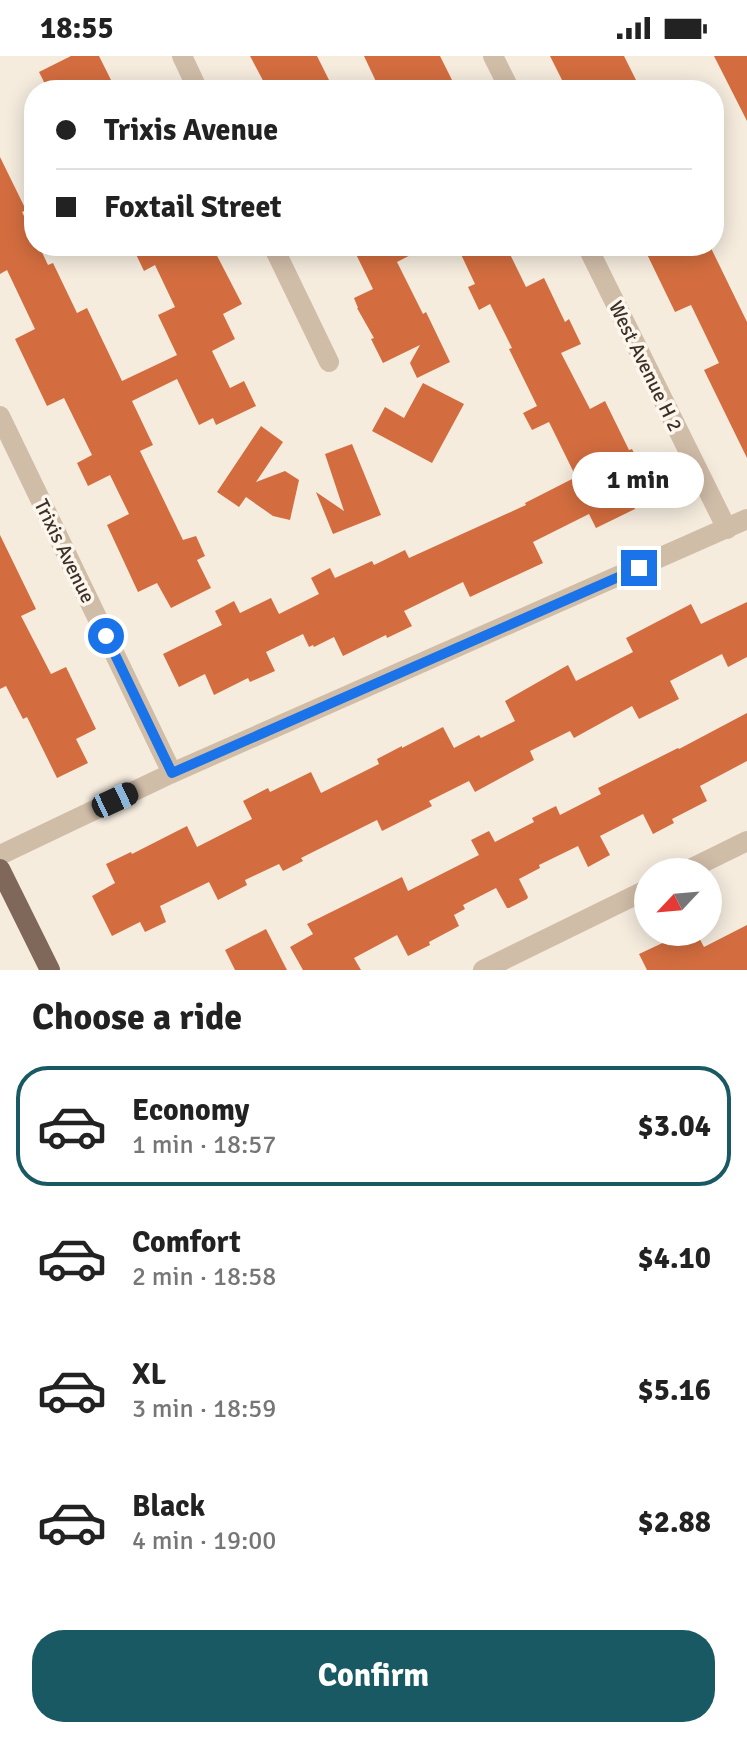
<!DOCTYPE html>
<html lang="en">
<head>
<meta charset="utf-8">
<style>
  body { margin:0; font-family:Signika,sans-serif; background:#f6f6f6; color:#222; height:100vh; display:flex; flex-direction:column; font-size:30px; white-space:nowrap }
  * { box-sizing:border-box; margin:0 }
  p { font-size:26px; color:#767676 }
  .icon { flex:none; width:44px; height:44px; fill:none; stroke:currentColor; stroke-width:2; stroke-linecap:round; stroke-linejoin:round }
  .map { position:relative; height:914px; overflow:hidden }
  .panel { display:flex; flex-direction:column; background:#fff; flex:1 }
  .panel>* { flex:none }
  .top-card { position:absolute; left:24px; top:24px; width:700px; height:176px; border-radius:32px; box-shadow:0 4px 20px #0003; display:grid; align-content:center; height:176px; padding:0 32px; background:#fff }
  .needle { width:52px; rotate:244deg }
  .fabs { position:absolute; left:634px; top:802px; display:grid; gap:16px }
  .fabs a { display:grid; place-items:center; width:88px; height:88px; border-radius:50%; background:#fff; box-shadow:0 4px 20px #0003; font-size:40px }
  .end { position:absolute; width:36px; height:36px; margin:-18px; border:10px solid #1a73e8; background:#fff; box-shadow:0 0 0 4px #fff }
  .from { border-radius:50% }
  .bubble { position:absolute; height:56px; border-radius:28px; background:#fff; box-shadow:0 4px 20px #0003; font-size:26px; font-weight:700; line-height:56px; text-align:center }
  .car { position:absolute; width:24px; height:48px; margin:-24px -12px; border-radius:10px; box-shadow:0 0 6px 2px #0007; background:linear-gradient(#222 24%,#8ab4d8 0 40%,#222 0 76%,#8ab4d8 0 86%,#222 0) }
  .top-card b { display:flex; align-items:center; gap:28px; height:76px; font-size:30px }
  .top-card b+b { border-top:2px solid #e0e0e0 }
  .top-card i { width:20px; height:20px; background:#222 }
  ul { padding:0; list-style:none }
  li { display:flex; align-items:center; gap:24px; height:120px; margin:0 16px 12px; padding:0 16px; border:4px solid transparent; border-radius:32px }
  li div { flex:1 }
  li b { display:block; font-size:30px }
  li em { font-style:normal; font-weight:700 }
  li.current { border-color:#195963 }
  li>.icon { width:72px; height:72px; stroke-width:1.5 }
  h2 { padding:0 32px; font-size:36px; line-height:96px }
  .action { display:flex; gap:16px; margin-top:auto; padding:16px 32px }
  .action a { flex:1; height:92px; border-radius:32px; background:#195963; color:#fff; font-size:32px; font-weight:700; line-height:92px; text-align:center }
  .status { display:flex; justify-content:space-between; align-items:center; height:56px; padding:0 40px; background:#fff; direction:ltr }
  .status svg { height:22px; fill:currentColor }
  .map>svg:first-child { display:block }
</style>
</head>
<body>
<div class="status"><b>18:55</b><svg viewBox="0 0 49 12"><path d="M0 12V9h3v3zM5 12V6h3v6zM10 12V3h3v9zM15 12V0h3v12zM26 1h20v11H26zM47 4h2v5h-2z"/></svg></div>
<div class="map">
<svg width="747" height="914" viewBox="0 0 747 914">
  <rect width="100%" height="100%" fill="#f5ecde"/>
  <!-- building -->
  <g fill="#d36d3f">
    <path d="M 71,0 L 99,0 L 116,34 L 48,34 L 39,16 Z"/>
    <path d="M 250,0 L 317,0 L 334,34 L 268,34 Z"/>
    <path d="M 364,0 L 440,0 L 457,34 L 380,34 Z"/>
    <path d="M 550,0 L 624,0 L 641,34 L 567,34 Z"/>
    <path d="M 714,0 L 747,0 L 747,65 Z"/>
    <path d="M 0,101 L 26,154 L 22,156 L 34,180 L 34,190 L 39,190 L 48,209 L 53,207 L 77,257 L 87,252 L 122,325 L 177,299 L 158,259 L 175,251 L 155,209 L 144,215 L 132,190 L 195,190 L 187,194 L 189,198 L 206,190 L 212,190 L 242,248 L 223,258 L 235,283 L 212,295 L 230,332 L 244,325 L 256,350 L 216,369 L 213,362 L 199,369 L 177,323 L 132,345 L 153,389 L 140,395 L 183,484 L 196,480 L 205,500 L 197,504 L 211,532 L 171,552 L 157,527 L 138,536 L 107,469 L 129,458 L 110,419 L 88,430 L 77,407 L 92,399 L 64,342 L 47,350 L 15,283 L 35,273 L 7,214 L 0,218 Z"/>
    <path d="M 352,190 L 428,190 L 397,206 L 423,258 L 426,256 L 450,306 L 417,322 L 410,307 L 420,289 L 383,307 L 371,283 L 374,282 L 357,252 L 358,252 L 354,242 L 373,233 Z"/>
    <path d="M 457,190 L 506,190 L 526,231 L 544,222 L 565,266 L 569,263 L 581,288 L 561,297 L 590,353 L 605,345 L 629,394 L 632,393 L 644,417 L 624,427 L 635,453 L 596,472 L 589,458 L 533,486 L 543,507 L 470,541 L 463,526 L 404,555 L 412,570 L 387,582 L 386,579 L 343,600 L 334,581 L 314,591 L 313,589 L 309,591 L 303,578 L 266,596 L 275,615 L 250,626 L 248,622 L 214,639 L 205,618 L 179,631 L 163,598 L 222,569 L 215,555 L 234,545 L 240,557 L 271,542 L 279,558 L 319,538 L 311,522 L 330,512 L 335,522 L 372,505 L 374,509 L 405,494 L 409,502 L 526,449 L 525,447 L 576,421 L 549,366 L 532,374 L 523,357 L 537,350 L 509,293 L 512,292 L 490,248 L 479,254 L 468,231 L 475,228 Z"/>
    <path d="M 643,190 L 710,190 L 747,266 L 747,402 L 704,314 L 719,307 L 691,249 L 675,256 Z"/>
    <path d="M 423,327 L 464,348 L 432,407 L 372,375 L 385,351 L 404,362 Z"/>
    <path d="M 261,370 L 283,386 L 256,426 L 285,415 L 299,424 L 290,464 L 273,460 L 246,441 L 239,451 L 217,436 Z"/>
    <path d="M 352,388 L 381,459 L 333,478 L 316,436 L 344,455 L 325,398 Z"/>
    <path d="M 0,479 L 36,553 L 21,560 L 51,618 L 66,611 L 96,673 L 76,683 L 88,707 L 57,722 L 27,661 L 23,663 L 6,630 L 0,633 Z"/>
    <path d="M 747,546 L 747,601 L 728,611 L 722,598 L 670,625 L 679,643 L 639,663 L 632,650 L 574,682 L 570,675 L 530,695 L 534,704 L 475,736 L 469,725 L 429,745 L 432,750 L 382,775 L 377,764 L 301,802 L 303,805 L 283,815 L 279,808 L 245,824 L 247,829 L 218,844 L 209,826 L 160,850 L 166,866 L 145,876 L 140,866 L 112,880 L 92,840 L 115,827 L 106,808 L 131,796 L 132,798 L 187,770 L 197,791 L 252,763 L 243,745 L 268,732 L 270,736 L 311,716 L 321,737 L 379,708 L 377,703 L 402,690 L 402,692 L 443,671 L 454,692 L 479,679 L 481,682 L 515,665 L 505,645 L 568,609 L 576,625 L 633,596 L 626,582 L 691,548 L 701,568 Z"/>
    <path d="M 747,657 L 747,705 L 700,730 L 707,745 L 672,763 L 674,767 L 653,778 L 643,758 L 600,780 L 610,799 L 588,811 L 578,790 L 539,809 L 540,812 L 519,823 L 528,841 L 527,843 L 509,852 L 507,852 L 496,832 L 463,849 L 465,853 L 454,859 L 459,870 L 429,886 L 430,889 L 408,900 L 397,879 L 354,902 L 361,914 L 303,914 L 290,891 L 313,878 L 307,868 L 402,821 L 408,835 L 479,799 L 471,784 L 489,775 L 495,786 L 534,766 L 532,762 L 556,750 L 560,759 L 601,738 L 598,732 L 678,692 L 679,693 Z"/>
    <path d="M 747,869 L 747,914 L 647,914 L 639,898 L 686,876 L 696,876 L 704,891 Z"/>
    <path d="M 266,873 L 287,914 L 235,914 L 225,894 Z"/>
  </g>
  <g fill="none" stroke-linecap="round" stroke-linejoin="round">
    <!-- minor -->
    <g stroke="#d0bda8" stroke-width="20">
      <path d="M 182,0 L 198,34"/>
      <path d="M 493,0 L 510,34"/>
      <path d="M 273,190 L 329,306"/>
      <path d="M 587,190 L 727,473"/>
      <path d="M 0,360 L 172,717"/>
      <path d="M 0,799 L 172,717 L 747,463"/>
      <path d="M 684,816 L 747,785"/>
      <path d="M 483,914 L 648,833"/>
    </g>
    <!-- primary -->
    <path stroke="#7f6859" stroke-width="20" d="M 0,813 L 50,914"/>
  </g>
  <g fill="none" stroke-linecap="round" stroke-linejoin="round">
    <!-- route -->
    <path stroke="#1a73e8" stroke-width="10" d="M 106,580 L 172,717 L 639,512"/>
  </g>
  <g text-anchor="middle" stroke-width="7" stroke-linejoin="round" paint-order="stroke">
    <!-- street labels -->
    <g font-size="20" fill="#3c3029" stroke="#fcf6ec">
      <text transform="translate(646 310) rotate(64)" y="7">West Avenue H 2</text>
      <text transform="translate(65 495) rotate(64)" y="7">Trixis Avenue</text>
    </g>
  </g>
</svg>
<div class="fabs">
<a><svg class="needle" viewBox="-14 -14 28 28"><path d="M0-13l5 13h-10z" fill="#e53935"/><path d="M0 13l5-13h-10z" fill="#767676"/></svg></a>
</div>
<i class="end from" style="left:106px;top:580px"></i>
<i class="end" style="left:639px;top:512px"></i>
<div class="bubble" style="left:572px;top:396px;width:132px">1 min</div>
<i class="car" style="left:115px;top:744px;rotate:65deg"></i>
<div class="top-card">
<b><i class="from"></i>Trixis Avenue</b>
<b><i></i>Foxtail Street</b>
</div>
</div>
<section class="panel">
<h2>Choose a ride</h2>
<ul>
<li class="current"><svg class="icon" aria-label="car" viewBox="0 0 24 24"><path d="M5 17H2v-5l4-1 3-4h7l3 4 3 1v5h-3M9 17h6M6 11h13"/><circle cx="7" cy="17" r="2"/><circle cx="17" cy="17" r="2"/></svg><div><b>Economy</b><p>1 min · 18:57</p></div><em>$3.04</em></li>
<li><svg class="icon" aria-label="car" viewBox="0 0 24 24"><path d="M5 17H2v-5l4-1 3-4h7l3 4 3 1v5h-3M9 17h6M6 11h13"/><circle cx="7" cy="17" r="2"/><circle cx="17" cy="17" r="2"/></svg><div><b>Comfort</b><p>2 min · 18:58</p></div><em>$4.10</em></li>
<li><svg class="icon" aria-label="car" viewBox="0 0 24 24"><path d="M5 17H2v-5l4-1 3-4h7l3 4 3 1v5h-3M9 17h6M6 11h13"/><circle cx="7" cy="17" r="2"/><circle cx="17" cy="17" r="2"/></svg><div><b>XL</b><p>3 min · 18:59</p></div><em>$5.16</em></li>
<li><svg class="icon" aria-label="car" viewBox="0 0 24 24"><path d="M5 17H2v-5l4-1 3-4h7l3 4 3 1v5h-3M9 17h6M6 11h13"/><circle cx="7" cy="17" r="2"/><circle cx="17" cy="17" r="2"/></svg><div><b>Black</b><p>4 min · 19:00</p></div><em>$2.88</em></li>
</ul>
<div class="action"><a>Confirm</a></div>
</section>
</body>
</html>
